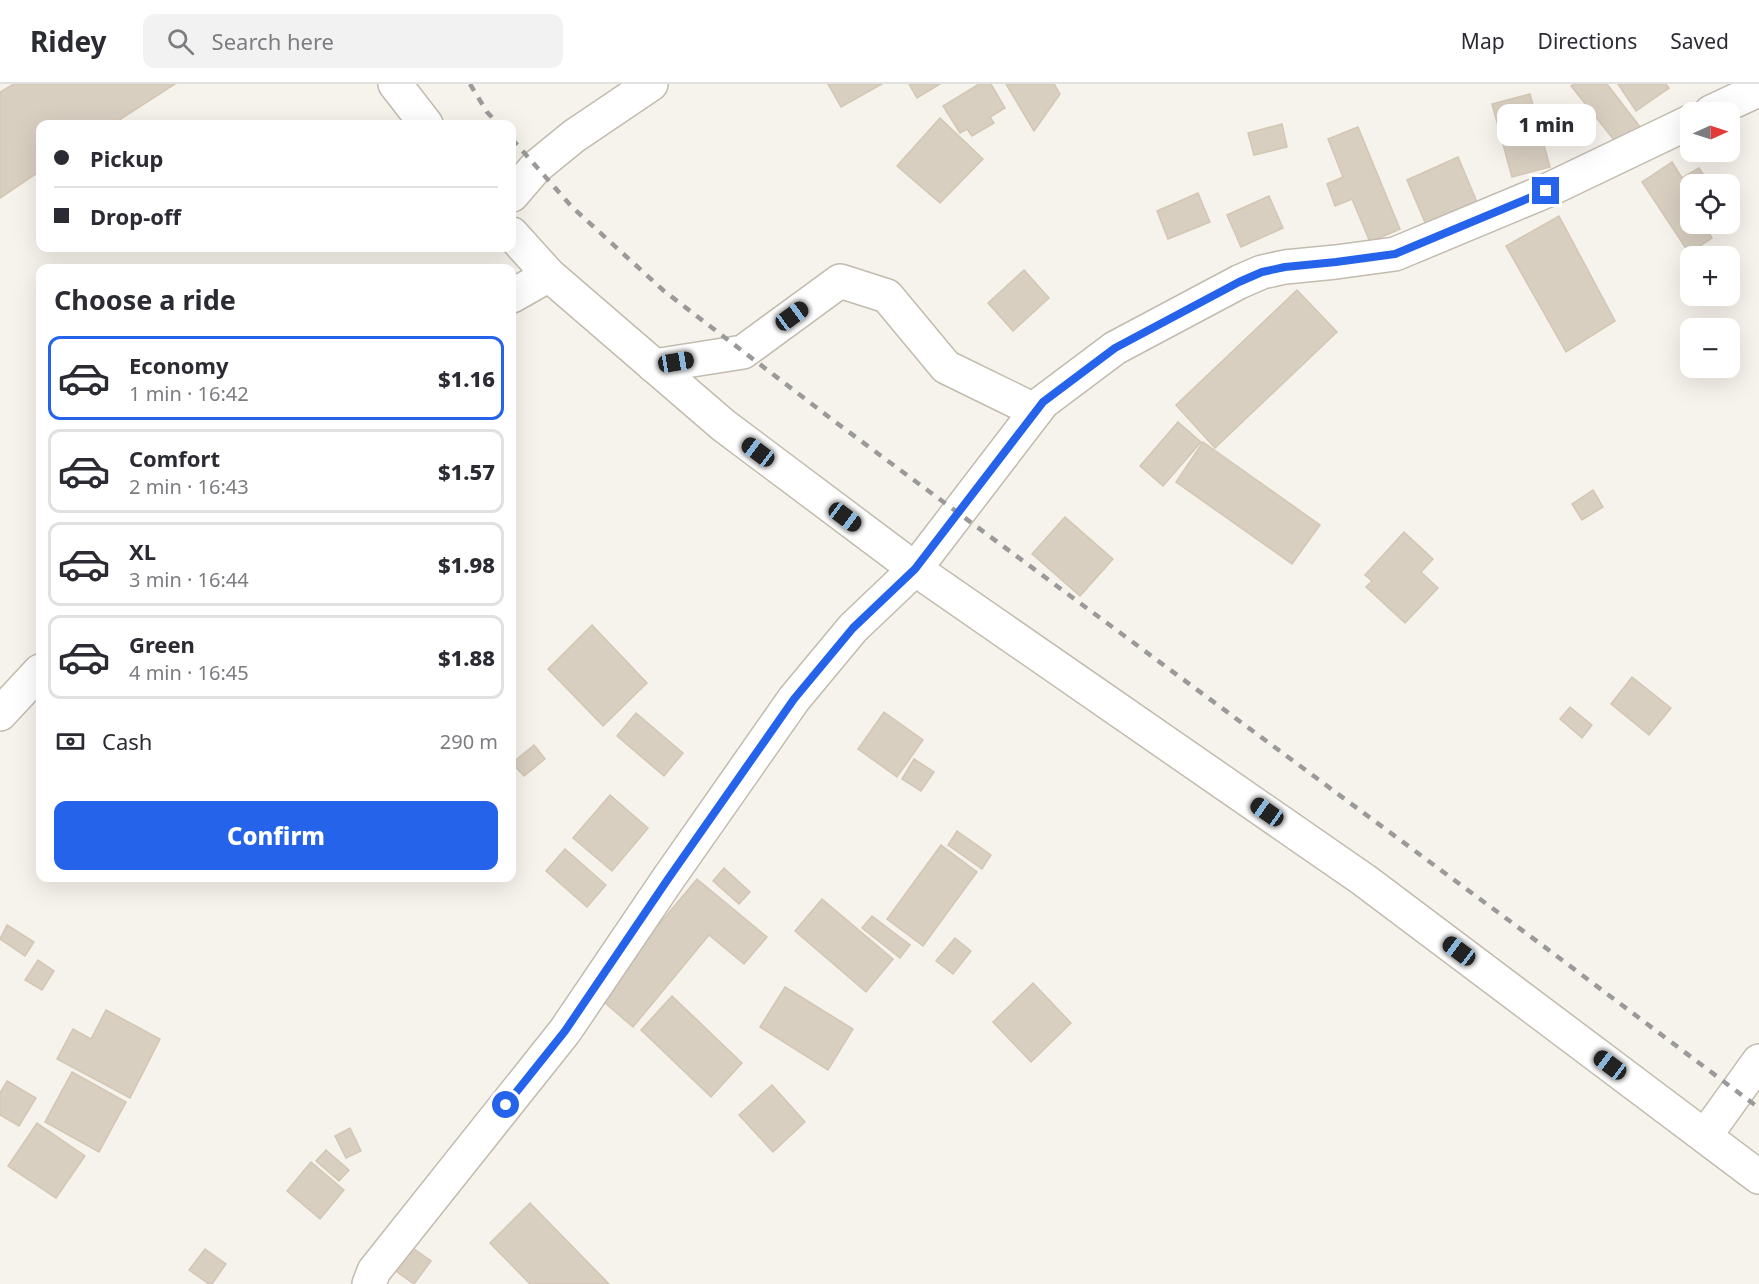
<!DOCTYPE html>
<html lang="en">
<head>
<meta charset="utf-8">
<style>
  body { margin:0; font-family:"Noto Sans",sans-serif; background:#f2f2f3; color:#2b2b33; height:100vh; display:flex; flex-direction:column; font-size:22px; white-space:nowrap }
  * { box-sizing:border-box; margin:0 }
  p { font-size:20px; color:#7c7c81 }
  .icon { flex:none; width:33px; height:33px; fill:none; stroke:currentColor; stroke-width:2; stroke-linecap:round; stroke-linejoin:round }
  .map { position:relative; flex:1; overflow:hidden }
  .sheet { position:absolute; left:36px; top:180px; width:480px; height:618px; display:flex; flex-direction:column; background:#fff; border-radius:12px; box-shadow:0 6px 24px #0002 }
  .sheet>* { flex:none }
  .guide { position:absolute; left:36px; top:36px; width:480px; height:132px; border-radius:12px; box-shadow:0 6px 24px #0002; display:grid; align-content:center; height:132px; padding:0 18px; background:#fff }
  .needle { width:39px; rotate:87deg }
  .tools { position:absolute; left:1680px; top:18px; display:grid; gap:12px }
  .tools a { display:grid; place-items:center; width:60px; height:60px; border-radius:12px; background:#fff; box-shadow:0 6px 24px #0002; font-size:30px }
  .end { position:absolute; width:27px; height:27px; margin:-14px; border:8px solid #2563eb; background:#fff; box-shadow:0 0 0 3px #fff }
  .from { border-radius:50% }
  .bubble { position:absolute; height:42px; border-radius:12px; background:#fff; box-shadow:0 6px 24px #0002; font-size:20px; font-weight:800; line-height:42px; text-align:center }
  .car { position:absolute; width:18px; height:36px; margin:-18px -9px; border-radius:8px; box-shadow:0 0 4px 2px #0007; background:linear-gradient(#222 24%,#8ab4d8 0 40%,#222 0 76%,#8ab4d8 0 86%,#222 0) }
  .guide b { display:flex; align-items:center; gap:21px; height:57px; font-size:22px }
  .guide b+b { border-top:2px solid #e1e1e2 }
  .guide i { width:15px; height:15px; background:#2b2b33 }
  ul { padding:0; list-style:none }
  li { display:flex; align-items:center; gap:18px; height:84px; margin:0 12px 9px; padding:0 6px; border:3px solid #e1e1e2; border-radius:12px }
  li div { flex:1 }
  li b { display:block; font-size:22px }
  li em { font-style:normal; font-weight:800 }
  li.current { border-color:#2563eb }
  li>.icon { width:54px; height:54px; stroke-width:1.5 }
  h2 { padding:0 18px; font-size:27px; line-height:72px }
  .pay { display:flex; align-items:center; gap:15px; height:66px; padding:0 18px; font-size:22px }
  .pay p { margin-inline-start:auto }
  .primary-button { display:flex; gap:12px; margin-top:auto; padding:12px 18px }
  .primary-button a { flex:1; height:69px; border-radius:12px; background:#2563eb; color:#fff; font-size:24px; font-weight:800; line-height:69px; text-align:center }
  header { display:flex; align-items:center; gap:36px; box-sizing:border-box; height:84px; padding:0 30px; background:#fff; border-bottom:2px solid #e1e1e2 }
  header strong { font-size:28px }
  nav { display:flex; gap:33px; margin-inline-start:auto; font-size:21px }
  .search { width:420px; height:54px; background:#f2f2f3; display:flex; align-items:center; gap:15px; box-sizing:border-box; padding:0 21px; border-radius:12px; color:#7c7c81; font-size:22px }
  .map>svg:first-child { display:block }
</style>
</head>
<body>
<header>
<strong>Ridey</strong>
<div class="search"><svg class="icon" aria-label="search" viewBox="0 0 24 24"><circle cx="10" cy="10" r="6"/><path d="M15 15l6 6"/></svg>Search here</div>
<nav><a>Map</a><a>Directions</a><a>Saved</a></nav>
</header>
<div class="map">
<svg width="1759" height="1200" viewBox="0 0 1759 1200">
  <rect width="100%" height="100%" fill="#f6f3ec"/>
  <!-- building -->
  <g fill="#d8cfc1" stroke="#d3c7b4" stroke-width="1.5">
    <path d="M 14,0 L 175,0 L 113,40 L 40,40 L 40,87 L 0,114 L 0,8 Z"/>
    <path d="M 828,0 L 882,0 L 841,23 Z"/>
    <path d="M 909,0 L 940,0 L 917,14 Z"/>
    <path d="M 979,0 L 991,0 L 1005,24 L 990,33 L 994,39 L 972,52 L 967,45 L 960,49 L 943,22 Z"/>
    <path d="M 1006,0 L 1054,0 L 1060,10 L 1034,47 Z"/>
    <path d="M 1574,0 L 1607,0 L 1640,43 L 1618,61 L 1571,2 Z"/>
    <path d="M 1618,0 L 1666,0 L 1669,4 L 1636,27 Z"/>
    <path d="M 1530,10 L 1550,83 L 1512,93 L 1492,20 Z"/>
    <path d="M 940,34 L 983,75 L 940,119 L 897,82 Z"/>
    <path d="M 1282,40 L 1287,63 L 1254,71 L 1248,49 Z"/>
    <path d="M 1358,43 L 1400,145 L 1370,158 L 1352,115 L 1335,122 L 1327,100 L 1343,93 L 1328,55 Z"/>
    <path d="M 1458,73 L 1480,125 L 1429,148 L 1407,96 Z"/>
    <path d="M 1672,78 L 1682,94 L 1699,84 L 1710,100 L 1690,100 L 1690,140 L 1720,140 L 1708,148 L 1712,154 L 1689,169 L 1642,98 Z"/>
    <path d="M 1198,109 L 1210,138 L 1168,155 L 1157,127 Z"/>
    <path d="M 1269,112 L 1283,144 L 1241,163 L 1227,131 Z"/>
    <path d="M 1559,132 L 1615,237 L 1566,268 L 1506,162 Z"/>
    <path d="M 1024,186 L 1049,214 L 1013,247 L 988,219 Z"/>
    <path d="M 1297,206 L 1337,248 L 1215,364 L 1176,321 Z"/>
    <path d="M 1178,338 L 1201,358 L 1163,402 L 1140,382 Z"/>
    <path d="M 1203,358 L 1320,441 L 1292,480 L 1176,398 Z"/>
    <path d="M 1593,406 L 1603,423 L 1582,436 L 1572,420 Z"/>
    <path d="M 1065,433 L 1113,475 L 1080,512 L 1032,470 Z"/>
    <path d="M 1404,448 L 1433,475 L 1421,488 L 1438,504 L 1405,539 L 1366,503 L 1372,497 L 1365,491 Z"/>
    <path d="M 592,541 L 647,599 L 603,642 L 548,585 Z"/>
    <path d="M 1632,593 L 1671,624 L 1649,651 L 1611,620 Z"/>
    <path d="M 1570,623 L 1592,641 L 1582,654 L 1560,635 Z"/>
    <path d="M 884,628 L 923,656 L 897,693 L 858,665 Z"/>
    <path d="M 636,629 L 683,669 L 664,692 L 617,652 Z"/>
    <path d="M 534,661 L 545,675 L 524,692 L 512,679 Z"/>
    <path d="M 914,675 L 934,688 L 921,707 L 902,695 Z"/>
    <path d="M 610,711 L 648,744 L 612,787 L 573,754 Z"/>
    <path d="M 957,747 L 991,771 L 982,785 L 948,761 Z"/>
    <path d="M 941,761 L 977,788 L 923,862 L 887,835 Z"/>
    <path d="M 565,765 L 606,801 L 587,823 L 546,787 Z"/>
    <path d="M 724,784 L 750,808 L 739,820 L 713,797 Z"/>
    <path d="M 697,795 L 767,853 L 744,880 L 709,851 L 633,943 L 598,913 Z"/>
    <path d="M 822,815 L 893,875 L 866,908 L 795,847 Z"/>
    <path d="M 872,832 L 910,861 L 900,874 L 862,844 Z"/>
    <path d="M 7,841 L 34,858 L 25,872 L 0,855 Z"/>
    <path d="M 955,854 L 971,867 L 953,890 L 936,877 Z"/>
    <path d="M 38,876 L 54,887 L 42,906 L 25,896 Z"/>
    <path d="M 1033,899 L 1071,939 L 1031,978 L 993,938 Z"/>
    <path d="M 785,903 L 853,945 L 828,986 L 760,943 Z"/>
    <path d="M 672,912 L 742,979 L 711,1013 L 641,946 Z"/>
    <path d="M 106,926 L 160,955 L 130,1014 L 57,975 L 73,945 L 91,955 Z"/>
    <path d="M 72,988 L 126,1018 L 99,1068 L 45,1038 Z"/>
    <path d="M 7,997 L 36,1014 L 19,1042 L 0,1031 L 0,1009 Z"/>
    <path d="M 772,1001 L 805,1038 L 773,1068 L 739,1031 Z"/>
    <path d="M 37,1039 L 85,1072 L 56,1114 L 8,1082 Z"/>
    <path d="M 350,1044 L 361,1067 L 346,1074 L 335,1052 Z"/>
    <path d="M 326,1066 L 349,1086 L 339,1097 L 316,1077 Z"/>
    <path d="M 311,1078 L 344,1106 L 320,1135 L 287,1107 Z"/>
    <path d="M 530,1119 L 609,1200 L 530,1200 L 490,1159 Z"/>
    <path d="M 410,1162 L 431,1177 L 414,1200 L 393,1185 Z"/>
    <path d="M 205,1165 L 226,1180 L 212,1200 L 209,1200 L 189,1186 Z"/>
  </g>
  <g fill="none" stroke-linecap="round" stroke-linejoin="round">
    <defs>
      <g id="minor">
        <path d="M 395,0 L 426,40"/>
        <path d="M 1711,28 L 1756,7"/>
        <path d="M 512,111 L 536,83 L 574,52 L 651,0"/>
        <path d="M 512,150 L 549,191 L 723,341 L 915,485 L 1364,796 L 1759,1093"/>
        <path d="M 512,212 L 549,191"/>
        <path d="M 654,282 L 743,268 L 840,197 L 887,212 L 946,283 L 1036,327"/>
        <path d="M 0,630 L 40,587"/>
        <path d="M 1705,1052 L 1759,977"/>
        <path d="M 369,1200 L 374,1187 L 565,947 L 668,795 L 794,615 L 853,544 L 915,485 L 1043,318 L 1115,264 L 1239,198 L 1262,188 L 1285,183 L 1336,178 L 1395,170 L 1546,107 L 1690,38"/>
      </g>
    </defs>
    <!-- minor casing -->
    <use href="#minor" stroke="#c2bbae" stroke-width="36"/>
    <!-- minor -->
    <use href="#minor" stroke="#fff" stroke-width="33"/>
    <!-- rail -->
    <g stroke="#9a9a9a" stroke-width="4.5" stroke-dasharray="8 8" stroke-linecap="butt">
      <path d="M 470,0 L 487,28 L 498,40"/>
      <path d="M 512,55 L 572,123 L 664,207 L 838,340 L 1538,858 L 1759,1024"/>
    </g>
  </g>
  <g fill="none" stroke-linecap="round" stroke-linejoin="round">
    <!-- route -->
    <path stroke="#2563eb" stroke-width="8" d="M 506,1021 L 565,947 L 668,795 L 794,615 L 853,544 L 915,485 L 1043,318 L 1115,264 L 1239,198 L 1262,188 L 1285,183 L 1336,178 L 1395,170 L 1546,107"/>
  </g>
</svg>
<div class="tools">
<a><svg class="needle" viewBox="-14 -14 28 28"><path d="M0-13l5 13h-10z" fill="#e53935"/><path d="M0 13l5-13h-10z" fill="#7c7c81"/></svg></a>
<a><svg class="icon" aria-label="locate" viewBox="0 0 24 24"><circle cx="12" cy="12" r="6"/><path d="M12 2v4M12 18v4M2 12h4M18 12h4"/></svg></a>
<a>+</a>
<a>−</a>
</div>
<i class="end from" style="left:506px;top:1021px"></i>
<i class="end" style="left:1546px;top:107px"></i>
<div class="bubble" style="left:1497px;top:20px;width:99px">1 min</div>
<i class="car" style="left:792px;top:232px;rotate:54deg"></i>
<i class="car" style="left:676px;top:278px;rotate:81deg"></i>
<i class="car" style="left:758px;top:368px;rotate:307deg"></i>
<i class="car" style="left:845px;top:433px;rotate:127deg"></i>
<i class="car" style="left:1267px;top:728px;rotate:305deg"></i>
<i class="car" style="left:1459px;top:867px;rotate:307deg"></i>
<i class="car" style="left:1610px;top:981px;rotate:307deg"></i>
<div class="guide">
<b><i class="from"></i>Pickup</b>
<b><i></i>Drop-off</b>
</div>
<section class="sheet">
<h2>Choose a ride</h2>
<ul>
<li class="current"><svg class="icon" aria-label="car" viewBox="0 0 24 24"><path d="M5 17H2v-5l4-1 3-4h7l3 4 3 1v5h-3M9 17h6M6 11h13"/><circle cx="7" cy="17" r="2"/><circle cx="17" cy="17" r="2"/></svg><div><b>Economy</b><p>1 min · 16:42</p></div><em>$1.16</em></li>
<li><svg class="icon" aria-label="car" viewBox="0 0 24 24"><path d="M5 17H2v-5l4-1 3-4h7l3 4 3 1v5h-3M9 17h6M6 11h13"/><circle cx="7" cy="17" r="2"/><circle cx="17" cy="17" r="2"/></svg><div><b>Comfort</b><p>2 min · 16:43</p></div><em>$1.57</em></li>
<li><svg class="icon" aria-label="car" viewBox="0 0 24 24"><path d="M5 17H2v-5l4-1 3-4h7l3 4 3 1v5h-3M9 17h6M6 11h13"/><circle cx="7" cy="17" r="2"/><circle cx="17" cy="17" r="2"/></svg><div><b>XL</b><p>3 min · 16:44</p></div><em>$1.98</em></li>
<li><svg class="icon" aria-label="car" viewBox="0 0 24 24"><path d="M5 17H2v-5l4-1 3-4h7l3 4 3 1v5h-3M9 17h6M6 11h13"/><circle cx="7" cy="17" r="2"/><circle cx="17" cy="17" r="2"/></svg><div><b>Green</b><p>4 min · 16:45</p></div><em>$1.88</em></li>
</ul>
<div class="pay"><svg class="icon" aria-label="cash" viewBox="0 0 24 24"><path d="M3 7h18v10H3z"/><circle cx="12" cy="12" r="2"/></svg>Cash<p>290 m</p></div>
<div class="primary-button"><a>Confirm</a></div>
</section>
</div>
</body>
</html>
